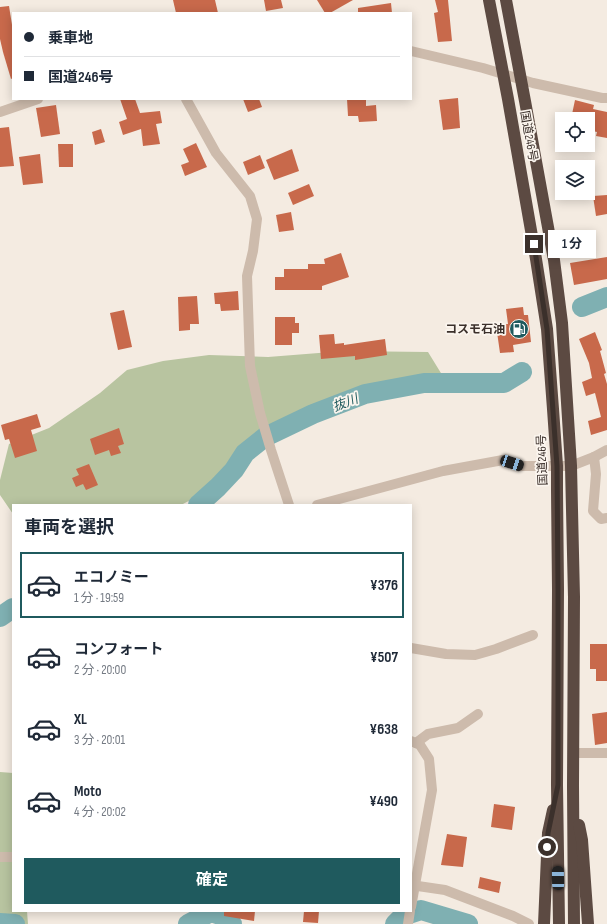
<!DOCTYPE html>
<html lang="ja">
<head>
<meta charset="utf-8">
<style>
  body { margin:0; font-family:"Sofia Sans Condensed","Noto Sans JP",sans-serif; background:#f6f6f7; color:#1f2937; height:100vh; display:flex; flex-direction:column; font-size:15px; white-space:nowrap }
  * { box-sizing:border-box; margin:0 }
  p { font-size:13px; color:#747a83 }
  .icon { flex:none; width:22px; height:22px; fill:none; stroke:currentColor; stroke-width:2; stroke-linecap:round; stroke-linejoin:round }
  .map { position:relative; flex:1; overflow:hidden }
  .side { position:absolute; left:12px; top:504px; width:400px; height:408px; display:flex; flex-direction:column; background:#fff; border-radius:0px; box-shadow:0 2px 10px #0003 }
  .side>* { flex:none }
  .banner { position:absolute; left:12px; top:12px; width:400px; height:88px; border-radius:0px; box-shadow:0 2px 10px #0003; display:grid; align-content:center; height:88px; padding:0 12px; background:#fff }
  .fabs { position:absolute; left:555px; top:112px; display:grid; gap:8px }
  .fabs a { display:grid; place-items:center; width:40px; height:40px; border-radius:0px; background:#fff; box-shadow:0 2px 10px #0003; font-size:20px }
  .end { position:absolute; width:18px; height:18px; margin:-9px; border:5px solid #3b302b; background:#fff; box-shadow:0 0 0 2px #fff }
  .from { border-radius:50% }
  .bubble { position:absolute; height:28px; border-radius:0px; background:#fff; box-shadow:0 2px 10px #0003; font-size:13px; font-weight:700; line-height:28px; text-align:center }
  .car { position:absolute; width:12px; height:24px; margin:-12px -6px; border-radius:5px; box-shadow:0 0 3px 1px #0007; background:linear-gradient(#222 24%,#8ab4d8 0 40%,#222 0 76%,#8ab4d8 0 86%,#222 0) }
  .banner b { display:flex; align-items:center; gap:14px; height:38px; font-size:15px }
  .banner b+b { border-top:1px solid #e0e1e3 }
  .banner i { width:10px; height:10px; background:#1f2937 }
  ul { padding:0; list-style:none }
  li { display:flex; align-items:center; gap:12px; height:66px; margin:0 8px 6px; padding:0 4px; border:2px solid transparent; border-radius:0px }
  li div { flex:1 }
  li b { display:block; font-size:15px }
  li em { font-style:normal; font-weight:700 }
  li.active { border-color:#1f5a5e }
  li>.icon { width:36px; height:36px; stroke-width:1.5 }
  h2 { padding:0 12px; font-size:18px; line-height:48px }
  .button { display:flex; gap:8px; margin-top:auto; padding:8px 12px }
  .button a { flex:1; height:46px; border-radius:0px; background:#1f5a5e; color:#fff; font-size:16px; font-weight:700; line-height:46px; text-align:center }
  .map>svg:first-child { display:block }
</style>
</head>
<body>
<div class="map">
<svg width="607" height="924" viewBox="0 0 607 924">
  <rect width="100%" height="100%" fill="#f4ebe1"/>
  <!-- green -->
  <g fill="#b8c4a0">
    <path d="M 344,351 L 428,352 L 444,378 L 345,393 L 254,456 L 204,493 L 181,505 L 13,505 L 13,514 L 0,495 L 0,480 L 9,444 L 49,428 L 100,393 L 127,370 L 163,361 L 209,355 L 268,357 Z"/>
    <path d="M 0,772 L 13,773 L 13,911 L 27,911 L 28,924 L 0,924 Z"/>
  </g>
  <g fill="none" stroke-linecap="round" stroke-linejoin="round">
    <!-- river -->
    <g stroke="#7fb0b2" stroke-width="20">
      <path d="M 582,307 L 607,297"/>
      <path d="M 198,505 L 218,487 L 234,470 L 245,453 L 265,437 L 313,414 L 365,394 L 424,383 L 504,383 L 522,372"/>
      <path d="M 0,617 L 13,608"/>
      <path d="M 0,923 L 15,924"/>
      <path d="M 188,924 L 211,912 L 226,917 L 232,924"/>
      <path d="M 395,924 L 403,916 L 421,910 L 468,924"/>
    </g>
  </g>
  <!-- building -->
  <g fill="#c8694b">
    <path d="M 173,0 L 215,0 L 218,13 L 176,13 Z"/>
    <path d="M 264,0 L 281,0 L 283,8 L 266,11 Z"/>
    <path d="M 317,0 L 353,0 L 330,13 L 325,13 Z"/>
    <path d="M 435,0 L 448,0 L 452,41 L 438,42 L 434,13 L 438,12 Z"/>
    <path d="M 391,3 L 392,13 L 358,13 L 358,8 Z"/>
    <path d="M 9,6 L 13,31 L 13,78 L 11,79 L 3,52 L 0,39 L 0,7 Z"/>
    <path d="M 458,98 L 460,128 L 443,130 L 439,100 Z"/>
    <path d="M 120,99 L 135,99 L 140,113 L 160,111 L 162,123 L 156,124 L 160,144 L 143,146 L 141,129 L 123,135 L 119,122 L 127,119 Z"/>
    <path d="M 243,99 L 259,99 L 262,107 L 248,112 Z"/>
    <path d="M 347,99 L 366,99 L 366,106 L 376,105 L 377,121 L 359,122 L 358,116 L 348,116 Z"/>
    <path d="M 575,100 L 594,105 L 593,109 L 607,112 L 607,138 L 596,136 L 597,132 L 588,130 L 588,119 L 571,119 Z"/>
    <path d="M 56,105 L 60,134 L 41,137 L 36,108 Z"/>
    <path d="M 9,127 L 14,166 L 0,167 L 0,128 Z"/>
    <path d="M 101,129 L 105,142 L 95,145 L 92,132 Z"/>
    <path d="M 196,143 L 207,167 L 185,176 L 181,165 L 189,162 L 183,149 Z"/>
    <path d="M 58,144 L 73,144 L 73,167 L 59,167 Z"/>
    <path d="M 292,149 L 299,171 L 274,180 L 266,160 Z"/>
    <path d="M 40,154 L 43,183 L 23,185 L 19,157 Z"/>
    <path d="M 260,155 L 265,168 L 248,175 L 243,162 Z"/>
    <path d="M 309,184 L 314,196 L 293,205 L 288,193 Z"/>
    <path d="M 607,195 L 607,214 L 596,216 L 593,196 Z"/>
    <path d="M 291,212 L 294,230 L 279,232 L 276,215 Z"/>
    <path d="M 341,253 L 349,277 L 322,286 L 322,290 L 275,290 L 275,277 L 284,277 L 284,269 L 308,269 L 308,264 L 325,264 L 324,259 Z"/>
    <path d="M 607,257 L 607,279 L 574,285 L 570,263 Z"/>
    <path d="M 238,291 L 239,310 L 221,311 L 220,304 L 215,304 L 214,293 Z"/>
    <path d="M 197,296 L 199,324 L 190,324 L 190,330 L 179,331 L 178,297 Z"/>
    <path d="M 523,307 L 524,315 L 528,315 L 531,342 L 513,345 L 514,352 L 500,353 L 496,325 L 508,324 L 506,309 Z"/>
    <path d="M 124,310 L 132,347 L 118,350 L 110,313 Z"/>
    <path d="M 275,317 L 295,317 L 295,323 L 299,323 L 299,333 L 292,333 L 292,345 L 275,345 Z"/>
    <path d="M 595,332 L 602,350 L 600,351 L 606,373 L 604,374 L 607,384 L 607,430 L 591,435 L 588,421 L 601,417 L 595,393 L 586,396 L 582,382 L 592,378 L 589,363 L 579,339 Z"/>
    <path d="M 334,334 L 335,344 L 344,343 L 344,345 L 385,339 L 387,355 L 355,360 L 355,356 L 321,359 L 319,335 Z"/>
    <path d="M 37,414 L 41,427 L 31,430 L 37,451 L 15,458 L 9,439 L 5,440 L 1,425 Z"/>
    <path d="M 119,428 L 124,444 L 118,446 L 121,453 L 111,456 L 109,450 L 95,455 L 90,439 Z"/>
    <path d="M 89,464 L 98,485 L 86,490 L 83,484 L 76,487 L 72,478 L 79,475 L 76,469 Z"/>
    <path d="M 590,644 L 607,644 L 607,681 L 596,681 L 596,669 L 590,669 Z"/>
    <path d="M 607,712 L 607,743 L 595,745 L 592,714 Z"/>
    <path d="M 494,804 L 515,807 L 512,830 L 491,827 Z"/>
    <path d="M 447,834 L 467,837 L 463,867 L 441,865 Z"/>
    <path d="M 480,877 L 501,882 L 499,893 L 478,888 Z"/>
    <path d="M 224,911 L 255,911 L 254,921 L 224,916 Z"/>
    <path d="M 304,911 L 319,911 L 318,923 L 303,922 Z"/>
  </g>
  <g fill="none" stroke-linecap="round" stroke-linejoin="round">
    <!-- minor -->
    <g stroke="#cdbbac" stroke-width="10">
      <path d="M 411,51 L 483,68 L 533,83 L 602,98 L 607,98"/>
      <path d="M 186,99 L 216,153 L 250,196 L 257,219 L 253,251 L 247,276 L 250,366 L 260,413 L 271,450 L 289,505"/>
      <path d="M 0,112 L 38,99"/>
      <path d="M 594,457 L 596,474 L 593,511 L 601,519 L 607,518"/>
      <path d="M 317,505 L 443,471 L 503,460 L 521,466 L 571,466 L 594,457 L 607,450"/>
      <path d="M 411,648 L 446,654 L 475,655 L 496,649 L 533,635"/>
      <path d="M 411,741 L 420,745 L 429,759 L 432,790 L 411,907"/>
      <path d="M 416,743 L 428,734 L 458,728 L 478,714"/>
      <path d="M 574,753 L 607,753"/>
      <path d="M 0,857 L 13,857"/>
      <path d="M 411,885 L 445,890 L 513,916 L 529,924"/>
      <path d="M 408,924 L 410,911"/>
    </g>
    <!-- highway -->
    <g stroke="#5c4a42" stroke-width="12">
      <path d="M 489,0 L 508,99 L 536,259 L 547,329 L 553,409 L 557,466 L 557,490 L 558,589 L 557,785 L 559,924"/>
      <path d="M 506,0 L 525,101 L 554,260 L 562,323 L 571,466 L 574,597 L 573,786 L 574,924"/>
      <path d="M 579,825 L 582,840 L 588,924"/>
      <path d="M 544,924 L 548,833 L 553,810"/>
    </g>
  </g>
  <g fill="none" stroke-linecap="round" stroke-linejoin="round">
    <!-- route -->
    <path stroke="#3b302b" stroke-width="5" d="M 534,244 L 547,329 L 557,466 L 558,589 L 558,785 L 548,833 L 547,847"/>
  </g>
  <!-- icons -->
  <defs>
    <symbol id="fuel-disc" viewBox="-11 -11 22 22"><circle r="9.5" fill="#1f5a5e" stroke="#fbf5ee"/><path d="M-5.5-6h7V0h2V4h1.3V-2.5L3-4.5l.8-.8L6-3V5H2.5V1h-1V6h-7ZM-4.2-4.7v3.2H.2V-4.7Z" fill="#fff"/></symbol>
  </defs>
  <g fill-rule="evenodd">
    <use href="#fuel-disc" x="508" y="318" width="22" height="22"/>
  </g>
  <g text-anchor="middle" stroke-width="3.5" stroke-linejoin="round" paint-order="stroke">
    <!-- street labels -->
    <g font-size="12" fill="#3b302b" stroke="#fbf5ee">
      <text transform="translate(529 136) rotate(80)" y="4">国道246号</text>
      <text transform="translate(542 460) rotate(-92)" y="4">国道246号</text>
    </g>
    <!-- poi labels -->
    <g font-size="12" font-weight="bold" fill="#3b302b" stroke="#fbf5ee" text-anchor="end">
      <text x="505" y="333">コスモ石油</text>
    </g>
    <!-- water labels -->
    <g font-size="13" font-style="italic" fill="#1f5a5e" stroke="#fbf5ee">
      <text transform="translate(345 402) rotate(-21)" y="5">抜川</text>
    </g>
  </g>
</svg>
<div class="fabs">
<a><svg class="icon" aria-label="locate" viewBox="0 0 24 24"><circle cx="12" cy="12" r="6"/><path d="M12 2v4M12 18v4M2 12h4M18 12h4"/></svg></a>
<a><svg class="icon" aria-label="layers" viewBox="0 0 24 24"><path d="M12 4l9 5-9 5-9-5zM3 14l9 5 9-5"/></svg></a>
</div>
<i class="end from" style="left:547px;top:847px"></i>
<i class="end" style="left:534px;top:244px"></i>
<div class="bubble" style="left:548px;top:230px;width:48px">1 分</div>
<i class="car" style="left:512px;top:463px;rotate:108deg"></i>
<i class="car" style="left:558px;top:878px;rotate:359deg"></i>
<div class="banner">
<b><i class="from"></i>乗車地</b>
<b><i></i>国道246号</b>
</div>
<section class="side">
<h2>車両を選択</h2>
<ul>
<li class="active"><svg class="icon" aria-label="car" viewBox="0 0 24 24"><path d="M5 17H2v-5l4-1 3-4h7l3 4 3 1v5h-3M9 17h6M6 11h13"/><circle cx="7" cy="17" r="2"/><circle cx="17" cy="17" r="2"/></svg><div><b>エコノミー</b><p>1 分 · 19:59</p></div><em>¥376</em></li>
<li><svg class="icon" aria-label="car" viewBox="0 0 24 24"><path d="M5 17H2v-5l4-1 3-4h7l3 4 3 1v5h-3M9 17h6M6 11h13"/><circle cx="7" cy="17" r="2"/><circle cx="17" cy="17" r="2"/></svg><div><b>コンフォート</b><p>2 分 · 20:00</p></div><em>¥507</em></li>
<li><svg class="icon" aria-label="car" viewBox="0 0 24 24"><path d="M5 17H2v-5l4-1 3-4h7l3 4 3 1v5h-3M9 17h6M6 11h13"/><circle cx="7" cy="17" r="2"/><circle cx="17" cy="17" r="2"/></svg><div><b>XL</b><p>3 分 · 20:01</p></div><em>¥638</em></li>
<li><svg class="icon" aria-label="car" viewBox="0 0 24 24"><path d="M5 17H2v-5l4-1 3-4h7l3 4 3 1v5h-3M9 17h6M6 11h13"/><circle cx="7" cy="17" r="2"/><circle cx="17" cy="17" r="2"/></svg><div><b>Moto</b><p>4 分 · 20:02</p></div><em>¥490</em></li>
</ul>
<div class="button"><a>確定</a></div>
</section>
</div>
</body>
</html>
